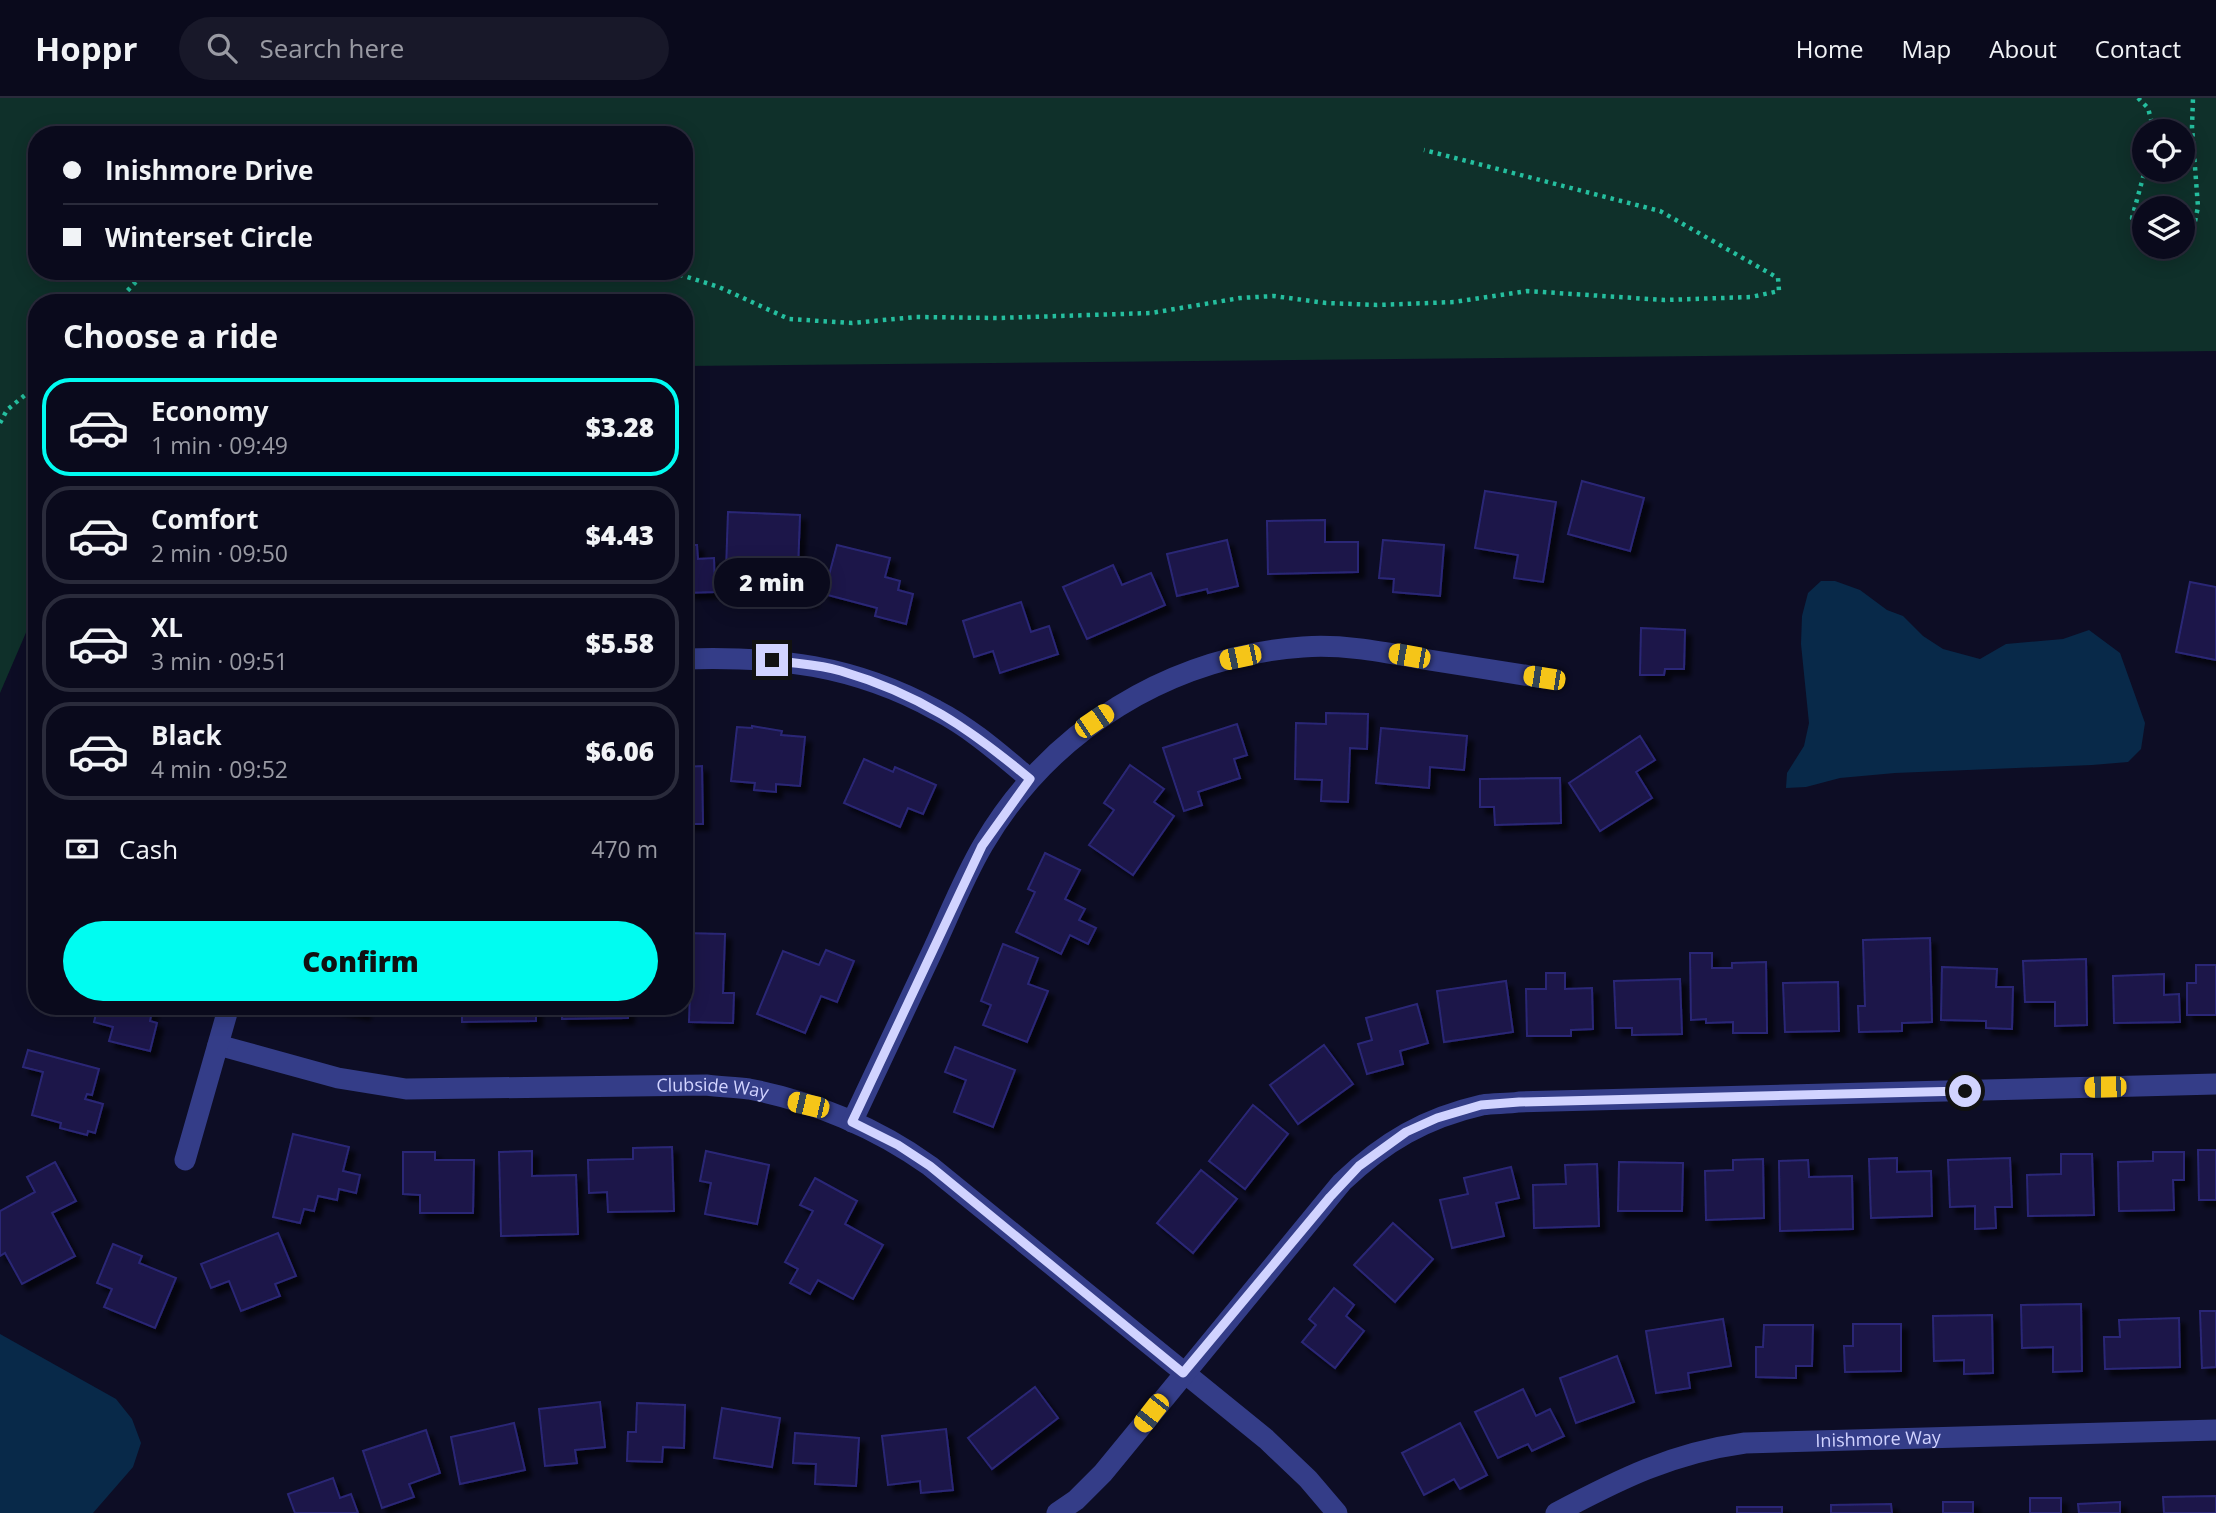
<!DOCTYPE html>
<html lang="en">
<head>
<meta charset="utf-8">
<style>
  body { margin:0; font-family:"Open Sans",sans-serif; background:#181829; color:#f1f3f6; height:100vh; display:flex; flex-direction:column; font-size:26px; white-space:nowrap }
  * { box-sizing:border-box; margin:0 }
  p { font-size:23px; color:#999aa3 }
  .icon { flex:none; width:38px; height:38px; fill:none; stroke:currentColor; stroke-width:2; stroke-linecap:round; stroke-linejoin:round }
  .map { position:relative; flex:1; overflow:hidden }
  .details { position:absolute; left:28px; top:196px; width:665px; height:721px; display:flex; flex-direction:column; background:#0a0a1c; border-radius:28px; box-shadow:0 4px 18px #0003,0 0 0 2px #2a2b3b }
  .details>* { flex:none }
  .top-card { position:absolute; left:28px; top:28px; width:665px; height:154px; border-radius:28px; box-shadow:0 4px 18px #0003,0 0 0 2px #2a2b3b; display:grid; align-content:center; height:154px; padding:0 35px; background:#0a0a1c }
  .buttons { position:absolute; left:2132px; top:21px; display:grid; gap:14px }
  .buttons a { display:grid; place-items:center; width:63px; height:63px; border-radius:50%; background:#0a0a1c; box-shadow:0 4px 18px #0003,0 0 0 2px #2a2b3b; font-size:35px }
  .end { position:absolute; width:32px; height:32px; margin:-16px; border:9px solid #d1d3ff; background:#111; box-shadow:0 0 0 4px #111 }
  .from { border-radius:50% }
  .bubble { position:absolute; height:49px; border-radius:24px; background:#0a0a1c; box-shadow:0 4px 18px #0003,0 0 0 2px #2a2b3b; font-size:23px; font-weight:800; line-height:49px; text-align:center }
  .car { position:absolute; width:21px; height:42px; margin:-21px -10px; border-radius:9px; box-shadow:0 0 5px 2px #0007; background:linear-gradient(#f5c518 24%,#345 0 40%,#f5c518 0 76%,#345 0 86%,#f5c518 0) }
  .top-card b { display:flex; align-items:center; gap:24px; height:66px; font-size:26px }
  .top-card b+b { border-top:2px solid #2a2b3b }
  .top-card i { width:18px; height:18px; background:#f1f3f6 }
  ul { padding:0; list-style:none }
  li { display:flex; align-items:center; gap:21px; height:98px; margin:0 14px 10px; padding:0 21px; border:4px solid #2a2b3b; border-radius:28px }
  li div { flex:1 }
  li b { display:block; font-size:26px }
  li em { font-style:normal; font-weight:800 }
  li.active { border-color:#00fcf1 }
  li>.icon { width:63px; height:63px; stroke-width:1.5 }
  h2 { padding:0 35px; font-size:32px; line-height:84px }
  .pay { display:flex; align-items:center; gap:18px; height:77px; padding:0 35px; font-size:26px }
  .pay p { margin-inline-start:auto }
  .button { display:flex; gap:14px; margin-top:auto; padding:14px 35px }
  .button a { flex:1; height:80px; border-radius:42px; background:#00fcf1; color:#111; font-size:28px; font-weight:800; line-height:80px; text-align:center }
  header { display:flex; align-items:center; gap:42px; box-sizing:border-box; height:98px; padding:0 35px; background:#0a0a1c; border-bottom:2px solid #2a2b3b }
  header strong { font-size:33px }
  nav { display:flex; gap:38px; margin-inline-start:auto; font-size:24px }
  .search { width:490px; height:63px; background:#181829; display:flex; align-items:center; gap:18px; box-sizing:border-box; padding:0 24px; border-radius:38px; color:#999aa3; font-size:26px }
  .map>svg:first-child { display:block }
</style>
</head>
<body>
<header>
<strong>Hoppr</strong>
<div class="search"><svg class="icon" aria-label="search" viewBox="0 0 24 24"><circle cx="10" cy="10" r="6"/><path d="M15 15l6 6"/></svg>Search here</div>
<nav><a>Home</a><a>Map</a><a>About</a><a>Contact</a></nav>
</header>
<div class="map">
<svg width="2216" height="1415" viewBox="0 0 2216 1415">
  <defs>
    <filter id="shadow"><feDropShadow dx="6" dy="6" stdDeviation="2" flood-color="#0009"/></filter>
  </defs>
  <rect width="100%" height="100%" fill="#0d0d25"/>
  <!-- green -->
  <path fill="#0f302a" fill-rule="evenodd" d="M 0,0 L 2216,0 L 2216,253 L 684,268 L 684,205 L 37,205 L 37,509 L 0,595 ZM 2144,33 L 2182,33 L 2182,72 L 2144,72 ZM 37,37 L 684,37 L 684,173 L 37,173 ZM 2182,110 L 2182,149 L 2144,149 L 2144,110 Z"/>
  <!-- water -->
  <g fill="#082949">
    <path d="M 1821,483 L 1835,483 L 1860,492 L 1887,512 L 1903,518 L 1923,538 L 1943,551 L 1980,561 L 2006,546 L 2063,541 L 2089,532 L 2120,555 L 2145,625 L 2141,651 L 2128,664 L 2092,667 L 1895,675 L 1840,680 L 1806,689 L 1786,690 L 1787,675 L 1804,648 L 1809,625 L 1801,546 L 1802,518 L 1808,495 Z"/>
    <path d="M 0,1236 L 116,1301 L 132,1321 L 141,1345 L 133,1369 L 93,1415 L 0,1415 Z"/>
  </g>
  <!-- building -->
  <g fill="#1a1748" stroke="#2b2776" stroke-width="2" filter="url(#shadow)">
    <path d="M 1582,383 L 1644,400 L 1630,453 L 1568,436 Z"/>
    <path d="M 1485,393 L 1556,404 L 1543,484 L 1514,480 L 1518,457 L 1475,450 Z"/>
    <path d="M 728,414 L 800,417 L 798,471 L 813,471 L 812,503 L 767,501 L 768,473 L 726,472 Z"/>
    <path d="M 1325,422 L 1325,444 L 1358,444 L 1358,474 L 1268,476 L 1267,423 Z"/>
    <path d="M 1227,442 L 1238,488 L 1208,495 L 1207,491 L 1177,498 L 1167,456 Z"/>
    <path d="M 1383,442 L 1444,447 L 1440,498 L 1393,494 L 1394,481 L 1379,480 Z"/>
    <path d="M 684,447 L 697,447 L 698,461 L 714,460 L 715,494 L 684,495 Z"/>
    <path d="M 837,447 L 890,460 L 885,479 L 900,483 L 898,492 L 913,496 L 906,526 L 875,518 L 877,510 L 824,496 Z"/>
    <path d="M 1113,467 L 1122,487 L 1151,475 L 1165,507 L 1087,541 L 1063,489 Z"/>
    <path d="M 2190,484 L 2216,489 L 2216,562 L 2176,554 Z"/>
    <path d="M 1021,504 L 1031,534 L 1049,528 L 1058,556 L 1000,575 L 993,553 L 974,559 L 963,523 Z"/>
    <path d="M 1641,530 L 1685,532 L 1684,571 L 1665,571 L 1664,577 L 1640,577 Z"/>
    <path d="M 1326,615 L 1368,616 L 1367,651 L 1350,650 L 1348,704 L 1321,703 L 1322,682 L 1295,681 L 1296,625 L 1326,626 Z"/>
    <path d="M 1237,626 L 1247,657 L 1234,661 L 1240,680 L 1198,694 L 1202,707 L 1184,713 L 1163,650 Z"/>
    <path d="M 752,628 L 782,633 L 781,637 L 805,639 L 800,688 L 776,686 L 776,694 L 754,692 L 755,685 L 731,683 L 737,629 L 752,630 Z"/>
    <path d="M 1381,630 L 1467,638 L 1464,672 L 1430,669 L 1429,690 L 1376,685 Z"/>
    <path d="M 1640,638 L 1655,662 L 1636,674 L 1652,700 L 1600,733 L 1569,685 Z"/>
    <path d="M 864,661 L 893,674 L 895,669 L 936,687 L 923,716 L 908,710 L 900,729 L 844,705 Z"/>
    <path d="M 1130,667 L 1164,691 L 1154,704 L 1174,718 L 1133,777 L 1089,747 L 1114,712 L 1104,705 Z"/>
    <path d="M 702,668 L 703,726 L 684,726 L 684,669 Z"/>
    <path d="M 1560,680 L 1561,725 L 1495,727 L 1494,709 L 1480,709 L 1480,681 Z"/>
    <path d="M 1045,755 L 1080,772 L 1065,801 L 1085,811 L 1079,822 L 1096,830 L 1088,846 L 1070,837 L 1061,856 L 1016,834 L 1035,794 L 1028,791 Z"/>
    <path d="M 684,835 L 725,836 L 723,895 L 734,895 L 733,925 L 689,924 L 690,893 L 684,893 Z"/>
    <path d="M 1930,840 L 1932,924 L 1902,925 L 1902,933 L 1859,934 L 1858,908 L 1865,908 L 1863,842 Z"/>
    <path d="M 1003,846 L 1038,860 L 1028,886 L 1048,893 L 1027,944 L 983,927 L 991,907 L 981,903 Z"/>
    <path d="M 826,852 L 854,863 L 837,904 L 821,898 L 805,935 L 757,916 L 783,853 L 819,867 Z"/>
    <path d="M 1690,855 L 1712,855 L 1712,870 L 1732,870 L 1732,865 L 1766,864 L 1767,935 L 1733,935 L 1733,924 L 1706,925 L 1706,921 L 1691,922 Z"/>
    <path d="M 2086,861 L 2087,927 L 2055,928 L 2055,904 L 2025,904 L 2023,863 Z"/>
    <path d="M 2196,867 L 2216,867 L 2216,917 L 2187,917 L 2187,885 L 2196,885 Z"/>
    <path d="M 1942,869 L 1997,871 L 1996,889 L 2013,889 L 2012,931 L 1986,930 L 1986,923 L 1941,922 Z"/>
    <path d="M 1546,875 L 1565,875 L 1565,891 L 1592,890 L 1593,931 L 1571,932 L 1571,938 L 1527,938 L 1526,891 L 1546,891 Z"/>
    <path d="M 2164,876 L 2164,897 L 2179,896 L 2180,924 L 2114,925 L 2113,878 Z"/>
    <path d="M 1680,881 L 1682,936 L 1632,937 L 1632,930 L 1616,930 L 1614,883 Z"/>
    <path d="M 1506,883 L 1513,934 L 1444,944 L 1437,893 Z"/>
    <path d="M 1838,884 L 1839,933 L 1785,934 L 1783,885 Z"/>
    <path d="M 1417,906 L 1428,945 L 1400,953 L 1403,966 L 1367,976 L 1358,946 L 1372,942 L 1366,920 Z"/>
    <path d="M 98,908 L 153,908 L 150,923 L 157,925 L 150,953 L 109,943 L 113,929 L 94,924 Z"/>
    <path d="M 324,908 L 365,908 L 364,916 Z"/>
    <path d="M 462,908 L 536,908 L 536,923 L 462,924 Z"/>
    <path d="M 562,908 L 628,908 L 628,920 L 562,921 Z"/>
    <path d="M 1324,947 L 1353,986 L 1298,1026 L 1270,987 Z"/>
    <path d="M 955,949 L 1015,972 L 993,1029 L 954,1014 L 966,982 L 945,974 Z"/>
    <path d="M 28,952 L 99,971 L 92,997 L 87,996 L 85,1001 L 103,1006 L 95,1035 L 88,1033 L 87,1037 L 60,1030 L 61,1025 L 32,1017 L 43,974 L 23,969 Z"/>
    <path d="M 1253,1007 L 1288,1036 L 1245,1091 L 1209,1063 Z"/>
    <path d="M 293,1036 L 349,1049 L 343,1073 L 360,1077 L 356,1095 L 339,1091 L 337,1102 L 318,1098 L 314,1113 L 304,1111 L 300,1125 L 273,1119 Z"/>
    <path d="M 672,1049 L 674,1113 L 608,1114 L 607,1094 L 589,1095 L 588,1062 L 633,1061 L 633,1050 Z"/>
    <path d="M 2198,1052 L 2216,1052 L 2216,1102 L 2199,1102 Z"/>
    <path d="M 532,1053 L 532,1078 L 576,1077 L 578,1136 L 501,1138 L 499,1054 Z"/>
    <path d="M 706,1053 L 769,1067 L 757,1126 L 705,1116 L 711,1085 L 700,1083 Z"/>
    <path d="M 403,1054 L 435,1054 L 435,1062 L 474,1062 L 473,1115 L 420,1115 L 420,1097 L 403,1096 Z"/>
    <path d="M 2153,1054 L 2184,1054 L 2184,1082 L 2173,1082 L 2174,1112 L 2119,1113 L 2118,1064 L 2153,1063 Z"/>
    <path d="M 2061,1056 L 2092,1056 L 2094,1117 L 2028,1118 L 2027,1077 L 2061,1076 Z"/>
    <path d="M 1897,1060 L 1897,1074 L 1931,1073 L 1932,1118 L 1871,1120 L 1869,1061 Z"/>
    <path d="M 2010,1060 L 2012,1109 L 1995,1109 L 1996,1130 L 1975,1131 L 1975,1108 L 1950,1109 L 1948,1062 Z"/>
    <path d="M 1763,1061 L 1764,1120 L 1706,1122 L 1705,1073 L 1733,1072 L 1733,1062 Z"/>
    <path d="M 1808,1062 L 1809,1079 L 1852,1078 L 1853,1131 L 1780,1133 L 1779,1063 Z"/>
    <path d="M 55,1064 L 76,1103 L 52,1115 L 75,1158 L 22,1186 L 5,1155 L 0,1158 L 0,1113 L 35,1094 L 27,1079 Z"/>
    <path d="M 1619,1064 L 1683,1065 L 1682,1113 L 1618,1113 Z"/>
    <path d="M 1597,1066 L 1599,1128 L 1534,1130 L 1533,1087 L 1566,1086 L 1565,1067 Z"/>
    <path d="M 1511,1069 L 1519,1100 L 1496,1105 L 1504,1138 L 1452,1150 L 1440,1102 L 1468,1096 L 1464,1080 Z"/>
    <path d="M 1201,1072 L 1237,1101 L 1193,1155 L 1157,1125 Z"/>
    <path d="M 815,1080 L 857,1103 L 845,1126 L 883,1147 L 853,1201 L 818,1182 L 810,1196 L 790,1185 L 798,1171 L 785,1164 L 813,1113 L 800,1107 Z"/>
    <path d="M 1393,1125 L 1433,1161 L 1395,1204 L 1354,1167 Z"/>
    <path d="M 278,1135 L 296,1178 L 275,1186 L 280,1198 L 241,1213 L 229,1183 L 211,1190 L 201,1166 Z"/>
    <path d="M 113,1146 L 142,1158 L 139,1165 L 176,1180 L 155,1230 L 104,1209 L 112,1191 L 97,1185 Z"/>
    <path d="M 1334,1190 L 1354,1207 L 1346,1218 L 1364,1233 L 1335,1270 L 1302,1244 L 1316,1227 L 1309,1221 Z"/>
    <path d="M 2081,1206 L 2082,1273 L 2053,1274 L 2053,1249 L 2022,1250 L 2021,1207 Z"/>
    <path d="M 2200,1213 L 2216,1213 L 2216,1269 L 2202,1270 Z"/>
    <path d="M 1992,1217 L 1993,1275 L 1964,1276 L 1964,1262 L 1934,1263 L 1933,1218 Z"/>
    <path d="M 2179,1220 L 2180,1269 L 2105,1271 L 2104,1239 L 2120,1239 L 2119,1222 Z"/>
    <path d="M 1723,1221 L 1731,1268 L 1688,1275 L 1690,1290 L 1656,1295 L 1646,1233 Z"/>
    <path d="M 1853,1226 L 1901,1226 L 1901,1273 L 1845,1274 L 1844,1248 L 1853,1248 Z"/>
    <path d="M 1764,1227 L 1813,1227 L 1812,1268 L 1796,1268 L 1796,1280 L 1756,1279 L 1756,1249 L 1763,1249 Z"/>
    <path d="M 1617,1258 L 1634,1304 L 1576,1325 L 1560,1280 Z"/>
    <path d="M 1035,1289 L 1058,1320 L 992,1371 L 968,1340 Z"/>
    <path d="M 1523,1291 L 1536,1318 L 1550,1311 L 1564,1338 L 1532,1353 L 1528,1346 L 1498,1360 L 1475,1314 Z"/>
    <path d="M 600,1304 L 605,1349 L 575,1352 L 577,1365 L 545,1368 L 539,1311 Z"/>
    <path d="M 637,1305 L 685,1307 L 684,1350 L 663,1349 L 662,1364 L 627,1363 L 628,1334 L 636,1334 Z"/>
    <path d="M 722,1310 L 780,1320 L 772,1369 L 714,1360 Z"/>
    <path d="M 514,1325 L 525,1372 L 460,1386 L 451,1339 Z"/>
    <path d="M 1460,1325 L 1487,1377 L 1460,1391 L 1454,1381 L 1424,1397 L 1402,1355 Z"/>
    <path d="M 946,1331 L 953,1392 L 921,1395 L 920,1383 L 888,1387 L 882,1338 Z"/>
    <path d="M 426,1332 L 440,1375 L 409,1386 L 414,1399 L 382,1410 L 363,1353 Z"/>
    <path d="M 795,1335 L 859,1340 L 856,1388 L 815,1386 L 816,1366 L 793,1365 Z"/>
    <path d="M 333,1380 L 340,1400 L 351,1396 L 358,1415 L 295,1415 L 288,1396 Z"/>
    <path d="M 2216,1398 L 2216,1415 L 2164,1415 L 2163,1399 Z"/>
    <rect x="2030" y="1400" width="31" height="15"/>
    <rect x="1943" y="1404" width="30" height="11"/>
    <path d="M 2120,1404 L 2120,1415 L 2079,1415 L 2078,1406 Z"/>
    <path d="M 1891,1406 L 1892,1415 L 1831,1415 L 1831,1407 Z"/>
    <rect x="1737" y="1409" width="45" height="6"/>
  </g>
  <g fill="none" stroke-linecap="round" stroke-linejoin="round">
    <!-- path -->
    <g stroke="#25bf9f" stroke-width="4.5" stroke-dasharray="3.5 5" stroke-linecap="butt">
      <path d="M 2138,0 L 2148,10 L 2154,33"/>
      <path d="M 2182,130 L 2194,128 L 2198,109 L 2192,29 L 2193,0"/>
      <path d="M 2144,131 L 2139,131 L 2132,120 L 2145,72"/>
      <path d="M 620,173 L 681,177 L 719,189 L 789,221 L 852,225 L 916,219 L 998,220 L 1151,215 L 1240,200 L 1274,198 L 1326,205 L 1377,207 L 1454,204 L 1527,193 L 1664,202 L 1751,199 L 1779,193 L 1778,180 L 1660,113 L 1424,52"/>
      <path d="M 116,205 L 146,173"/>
      <path d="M 0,325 L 7,312 L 37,287"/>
    </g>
    <!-- minor -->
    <g stroke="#343d88" stroke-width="21">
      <path d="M 684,561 C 776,558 854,567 936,612 C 971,630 1000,656 1030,681"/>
      <path id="s1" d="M 218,947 L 338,980 L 406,991 L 706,987 C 721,989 735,989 749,991 C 813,1003 877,1030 930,1068 L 1266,1341 L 1308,1381 L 1337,1415"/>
      <path d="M 852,1024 C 878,968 905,912 931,856 C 948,820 963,781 983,747 C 1051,631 1170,559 1303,549 C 1344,546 1383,554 1423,561 C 1463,567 1503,574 1543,580"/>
      <path d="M 185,1062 L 229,908"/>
      <path d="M 1057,1415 L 1076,1402 L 1103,1375 L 1342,1084 C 1384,1044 1425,1020 1482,1007 C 1494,1005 1507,1006 1519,1004 L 2216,986"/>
      <path id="s2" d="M 1556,1415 C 1620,1381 1672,1355 1745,1345 L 2216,1332"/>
    </g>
  </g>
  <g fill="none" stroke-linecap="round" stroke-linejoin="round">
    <!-- route -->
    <path stroke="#d1d3ff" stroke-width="9" d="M 772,562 C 795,566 818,566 841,573 C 919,596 969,630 1030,681 L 982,748 L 852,1024 L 898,1047 L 930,1068 L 1183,1275 L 1330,1099 L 1359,1068 L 1406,1034 L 1437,1020 L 1481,1007 L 1519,1004 L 1965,993"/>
  </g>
  <g text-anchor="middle" stroke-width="7" stroke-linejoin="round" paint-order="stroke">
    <!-- street labels -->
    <g font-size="18" fill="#d1d3ff" stroke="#0d0d25">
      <text dy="6" stroke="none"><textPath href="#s1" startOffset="500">Clubside Way</textPath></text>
      <text dy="6" stroke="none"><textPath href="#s2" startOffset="336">Inishmore Way</textPath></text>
    </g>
  </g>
</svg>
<div class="buttons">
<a><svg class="icon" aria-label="locate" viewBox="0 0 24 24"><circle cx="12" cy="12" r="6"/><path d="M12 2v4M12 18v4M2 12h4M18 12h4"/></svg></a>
<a><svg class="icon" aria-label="layers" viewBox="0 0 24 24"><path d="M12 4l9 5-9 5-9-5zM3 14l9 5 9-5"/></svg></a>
</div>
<i class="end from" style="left:1965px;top:993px"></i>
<i class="end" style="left:772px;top:562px"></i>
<div class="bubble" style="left:714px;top:460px;width:116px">2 min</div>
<i class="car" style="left:1409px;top:558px;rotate:280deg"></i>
<i class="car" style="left:1240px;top:559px;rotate:258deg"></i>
<i class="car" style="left:1544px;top:580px;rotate:279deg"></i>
<i class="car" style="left:1094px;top:623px;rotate:56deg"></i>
<i class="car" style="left:2105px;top:989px;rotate:269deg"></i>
<i class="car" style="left:808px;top:1007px;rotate:283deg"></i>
<i class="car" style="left:1151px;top:1315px;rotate:218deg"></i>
<div class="top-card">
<b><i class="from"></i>Inishmore Drive</b>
<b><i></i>Winterset Circle</b>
</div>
<section class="details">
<h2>Choose a ride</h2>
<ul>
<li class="active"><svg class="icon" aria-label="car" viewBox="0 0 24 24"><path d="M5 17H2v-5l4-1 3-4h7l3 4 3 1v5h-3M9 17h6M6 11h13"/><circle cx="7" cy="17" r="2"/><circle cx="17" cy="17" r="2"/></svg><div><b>Economy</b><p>1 min · 09:49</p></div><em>$3.28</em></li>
<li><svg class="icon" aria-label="car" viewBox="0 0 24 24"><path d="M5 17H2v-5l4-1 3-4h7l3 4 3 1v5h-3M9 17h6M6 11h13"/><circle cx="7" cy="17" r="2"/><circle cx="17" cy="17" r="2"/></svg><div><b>Comfort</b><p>2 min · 09:50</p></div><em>$4.43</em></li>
<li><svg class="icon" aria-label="car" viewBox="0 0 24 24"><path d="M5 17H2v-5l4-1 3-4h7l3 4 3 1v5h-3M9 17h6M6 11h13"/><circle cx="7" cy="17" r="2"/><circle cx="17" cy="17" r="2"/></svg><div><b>XL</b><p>3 min · 09:51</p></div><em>$5.58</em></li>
<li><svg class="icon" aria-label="car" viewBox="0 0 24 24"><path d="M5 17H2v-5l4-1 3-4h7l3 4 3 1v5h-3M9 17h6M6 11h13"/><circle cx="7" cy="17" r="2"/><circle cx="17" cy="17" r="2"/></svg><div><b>Black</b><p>4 min · 09:52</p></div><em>$6.06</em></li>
</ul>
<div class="pay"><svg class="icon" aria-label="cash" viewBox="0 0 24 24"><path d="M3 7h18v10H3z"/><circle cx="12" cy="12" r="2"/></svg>Cash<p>470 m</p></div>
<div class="button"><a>Confirm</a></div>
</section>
</div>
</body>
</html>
